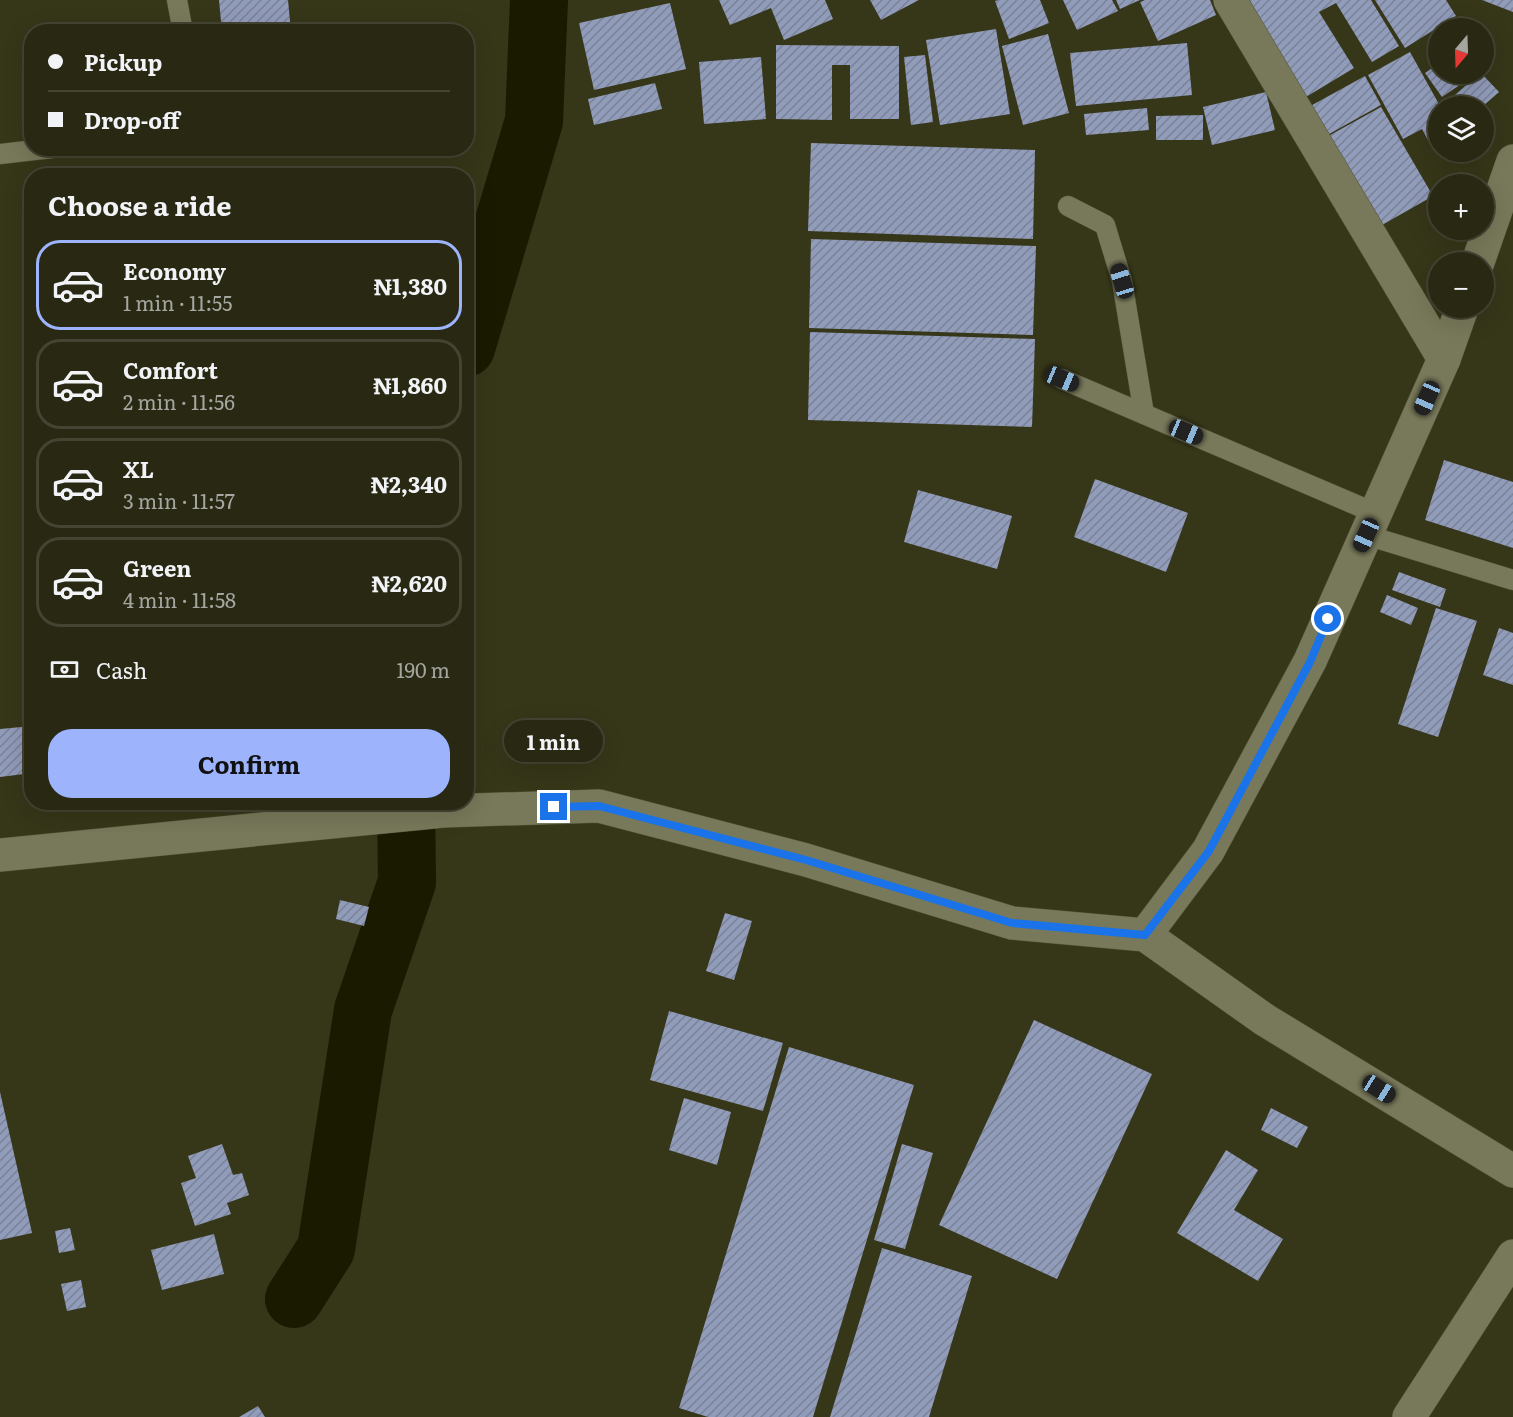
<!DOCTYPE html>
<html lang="en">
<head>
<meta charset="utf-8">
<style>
  body { margin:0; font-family:Literata,serif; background:#30301c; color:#f1f3f6; height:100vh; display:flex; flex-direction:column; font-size:22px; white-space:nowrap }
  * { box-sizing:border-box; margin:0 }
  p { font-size:20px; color:#a5a6a0 }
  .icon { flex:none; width:33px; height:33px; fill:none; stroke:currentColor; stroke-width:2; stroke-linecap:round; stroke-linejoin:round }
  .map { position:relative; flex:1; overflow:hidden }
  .sheet { position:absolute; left:24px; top:168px; width:450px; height:642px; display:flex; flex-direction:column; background:#282813; border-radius:24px; box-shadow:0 6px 24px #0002,0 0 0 2px #443 }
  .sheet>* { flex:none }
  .hud { position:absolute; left:24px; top:24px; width:450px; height:132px; border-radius:24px; box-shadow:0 6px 24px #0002,0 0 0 2px #443; display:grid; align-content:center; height:132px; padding:0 24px; background:#282813 }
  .needle { width:39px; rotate:199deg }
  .buttons { position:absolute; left:1428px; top:18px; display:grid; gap:12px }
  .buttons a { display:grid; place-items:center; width:66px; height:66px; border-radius:50%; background:#282813; box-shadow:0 6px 24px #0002,0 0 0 2px #443; font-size:30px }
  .end { position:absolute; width:27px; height:27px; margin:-14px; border:8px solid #1a73e8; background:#fff; box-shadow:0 0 0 3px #fff }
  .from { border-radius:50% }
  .bubble { position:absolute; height:42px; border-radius:21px; background:#282813; box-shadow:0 6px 24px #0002,0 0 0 2px #443; font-size:20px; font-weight:700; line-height:42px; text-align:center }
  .car { position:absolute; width:18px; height:36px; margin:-18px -9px; border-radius:8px; box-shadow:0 0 4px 2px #0007; background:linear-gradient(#222 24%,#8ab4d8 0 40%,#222 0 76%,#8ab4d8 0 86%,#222 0) }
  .hud b { display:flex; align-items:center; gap:21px; height:57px; font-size:22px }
  .hud b+b { border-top:2px solid #443 }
  .hud i { width:15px; height:15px; background:#f1f3f6 }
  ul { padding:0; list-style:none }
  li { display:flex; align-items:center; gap:18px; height:90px; margin:0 12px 9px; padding:0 12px; border:3px solid #443; border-radius:24px }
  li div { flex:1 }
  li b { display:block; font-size:22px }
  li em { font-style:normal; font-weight:700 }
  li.selected { border-color:#9db4fd }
  li>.icon { width:54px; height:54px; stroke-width:1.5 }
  h2 { padding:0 24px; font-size:27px; line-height:72px }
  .pay { display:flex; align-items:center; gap:15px; height:66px; padding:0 24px; font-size:22px }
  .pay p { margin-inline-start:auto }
  .button { display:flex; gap:12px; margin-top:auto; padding:12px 24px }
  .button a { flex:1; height:69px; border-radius:24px; background:#9db4fd; color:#111; font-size:24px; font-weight:700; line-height:69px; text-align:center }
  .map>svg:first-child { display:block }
</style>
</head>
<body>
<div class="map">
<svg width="1513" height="1417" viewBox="0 0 1513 1417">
  <defs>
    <pattern id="building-hatch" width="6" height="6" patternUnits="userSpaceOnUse" patternTransform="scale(1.5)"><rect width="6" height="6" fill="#919bba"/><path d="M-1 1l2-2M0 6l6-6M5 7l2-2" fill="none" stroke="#7a8296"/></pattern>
  </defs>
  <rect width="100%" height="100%" fill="#363619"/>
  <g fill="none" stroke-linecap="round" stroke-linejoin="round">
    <!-- river -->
    <g stroke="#1a1a00" stroke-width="58">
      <path d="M 466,348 L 534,121 L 539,0"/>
      <path d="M 294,1299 L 326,1249 L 363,1010 L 407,882 L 406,802"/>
    </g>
  </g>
  <!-- building -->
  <g fill="url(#building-hatch)">
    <path d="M 219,0 L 288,0 L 291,32 L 222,32 Z"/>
    <path d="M 719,0 L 825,0 L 833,19 L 784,40 L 771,8 L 730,25 Z"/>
    <path d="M 870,0 L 919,0 L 881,20 Z"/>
    <path d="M 998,0 L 1040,0 L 1049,23 L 1009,39 L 995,1 Z"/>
    <path d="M 1063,0 L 1112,0 L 1118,11 L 1077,30 Z"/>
    <path d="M 1116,0 L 1140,0 L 1120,9 Z"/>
    <path d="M 1145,0 L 1210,0 L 1216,15 L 1158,41 L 1140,2 Z"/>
    <path d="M 1243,0 L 1371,0 L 1399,46 L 1372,62 L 1336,3 L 1319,12 L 1354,68 L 1296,103 Z"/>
    <path d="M 1375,0 L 1446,0 L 1456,16 L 1405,48 Z"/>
    <path d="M 1482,0 L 1513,0 L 1513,12 Z"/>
    <path d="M 670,3 L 686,69 L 594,90 L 579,23 Z"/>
    <path d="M 996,29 L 1010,114 L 940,125 L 926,40 Z"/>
    <path d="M 1048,34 L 1069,113 L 1023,125 L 1002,46 Z"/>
    <path d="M 1187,43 L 1192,95 L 1076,106 L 1070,53 Z"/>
    <path d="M 776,45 L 899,46 L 899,119 L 850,119 L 850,65 L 832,65 L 832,120 L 776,119 Z"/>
    <path d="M 1410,52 L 1440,106 L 1438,106 L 1438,134 L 1428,140 L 1422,129 L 1403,139 L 1368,75 Z"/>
    <path d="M 925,55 L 933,122 L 911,125 L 904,57 Z"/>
    <path d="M 761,57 L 766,119 L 704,124 L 699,62 Z"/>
    <path d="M 1438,64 L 1438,74 L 1476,74 L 1442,97 L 1425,73 Z"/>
    <path d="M 1479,74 L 1482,74 L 1499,92 L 1483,106 L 1452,106 L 1447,102 Z"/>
    <path d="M 1365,76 L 1381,105 L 1322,138 L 1305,109 Z"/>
    <path d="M 655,83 L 662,109 L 594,125 L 588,99 Z"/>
    <path d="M 1266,92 L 1275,130 L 1212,145 L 1203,107 Z"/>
    <path d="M 1381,107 L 1433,196 L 1375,229 L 1323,139 Z"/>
    <path d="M 1147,108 L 1149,130 L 1086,135 L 1084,114 Z"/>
    <path d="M 1203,115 L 1203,140 L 1156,140 L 1156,116 Z"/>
    <path d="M 811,143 L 1035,150 L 1033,239 L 808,231 Z"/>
    <path d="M 811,239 L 1036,246 L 1033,335 L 809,328 Z"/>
    <path d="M 810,332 L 1035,339 L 1032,427 L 808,420 Z"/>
    <path d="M 1444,460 L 1513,482 L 1513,548 L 1425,520 Z"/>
    <path d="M 1095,479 L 1188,513 L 1166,572 L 1074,537 Z"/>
    <path d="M 918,490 L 1012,516 L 997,569 L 904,542 Z"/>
    <path d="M 1399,572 L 1446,589 L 1440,607 L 1392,590 Z"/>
    <path d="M 1387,595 L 1418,608 L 1411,625 L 1380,612 Z"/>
    <path d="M 1436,608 L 1477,621 L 1438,737 L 1398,724 Z"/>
    <path d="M 1499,628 L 1513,633 L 1513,685 L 1483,675 Z"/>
    <path d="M 32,726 L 32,773 L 0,777 L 0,729 Z"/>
    <path d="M 340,900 L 369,907 L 364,926 L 336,919 Z"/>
    <path d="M 725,913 L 752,921 L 734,980 L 706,971 Z"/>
    <path d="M 669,1011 L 783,1043 L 763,1111 L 650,1080 Z"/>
    <path d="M 1034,1020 L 1152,1074 L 1057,1279 L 939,1225 Z"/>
    <path d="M 789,1047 L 914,1085 L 813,1417 L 708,1417 L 679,1408 Z"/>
    <path d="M 0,1092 L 32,1233 L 0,1240 Z"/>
    <path d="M 684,1098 L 731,1112 L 717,1165 L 669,1150 Z"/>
    <path d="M 1271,1108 L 1308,1127 L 1297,1148 L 1261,1130 Z"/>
    <path d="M 222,1144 L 233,1175 L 242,1173 L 249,1195 L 227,1203 L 231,1214 L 195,1226 L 181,1183 L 196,1178 L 188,1156 Z"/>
    <path d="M 902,1144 L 933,1153 L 905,1249 L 874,1240 Z"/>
    <path d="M 1226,1150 L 1258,1170 L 1234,1210 L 1283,1239 L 1258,1281 L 1177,1233 Z"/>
    <path d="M 70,1228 L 75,1250 L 59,1253 L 55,1231 Z"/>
    <path d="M 214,1234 L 224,1274 L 162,1290 L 151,1250 Z"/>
    <path d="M 882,1248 L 972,1276 L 929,1417 L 830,1417 Z"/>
    <path d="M 81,1280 L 86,1307 L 67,1311 L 61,1284 Z"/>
    <path d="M 258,1406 L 265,1417 L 239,1417 Z"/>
  </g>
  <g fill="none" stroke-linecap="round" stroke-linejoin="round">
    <defs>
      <g id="lane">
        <path d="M 177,0 L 183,32"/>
        <path d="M 0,154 L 52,148"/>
        <path d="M 1068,206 L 1105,225 L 1122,281 L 1144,414"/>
        <path d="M 1062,379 L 1375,513"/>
        <path d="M 1366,535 L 1513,580"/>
      </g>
      <g id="street">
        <path d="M 1230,0 L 1444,359"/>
        <path d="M 1478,262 L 1513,161"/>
        <path d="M 0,855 L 443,811 L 599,806 L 806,860 L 1012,923 L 1145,935 L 1265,1020 L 1513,1171"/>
        <path d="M 1145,935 L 1208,851 L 1310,661 L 1444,359 L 1462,308"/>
        <path d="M 1409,1417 L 1513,1256"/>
      </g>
    </defs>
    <!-- lane casing -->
    <use href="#lane" stroke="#53543a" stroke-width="21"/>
    <!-- street casing -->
    <use href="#street" stroke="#53543a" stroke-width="34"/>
    <!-- lane -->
    <use href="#lane" stroke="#78795a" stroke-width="20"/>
    <!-- street -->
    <use href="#street" stroke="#78795a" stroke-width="33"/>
  </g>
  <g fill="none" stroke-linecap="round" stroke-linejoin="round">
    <!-- route -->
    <path stroke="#1a73e8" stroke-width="8" d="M 554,807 L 599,806 L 806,860 L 1012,923 L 1145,935 L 1209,851 L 1310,662 L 1328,619"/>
  </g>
</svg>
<div class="buttons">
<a><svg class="needle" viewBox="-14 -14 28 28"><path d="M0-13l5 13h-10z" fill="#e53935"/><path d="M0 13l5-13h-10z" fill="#a5a6a0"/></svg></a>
<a><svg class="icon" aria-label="layers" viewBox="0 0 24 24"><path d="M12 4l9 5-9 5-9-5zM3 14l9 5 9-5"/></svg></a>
<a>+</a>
<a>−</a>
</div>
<i class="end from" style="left:1328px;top:619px"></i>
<i class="end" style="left:554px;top:807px"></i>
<div class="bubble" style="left:504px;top:720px;width:99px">1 min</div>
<i class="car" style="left:1122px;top:281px;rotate:343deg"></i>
<i class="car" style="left:1062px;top:379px;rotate:113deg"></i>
<i class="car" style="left:1427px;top:398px;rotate:204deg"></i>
<i class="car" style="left:1186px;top:432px;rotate:113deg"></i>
<i class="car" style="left:1366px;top:535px;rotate:204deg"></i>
<i class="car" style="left:1379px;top:1089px;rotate:122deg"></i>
<div class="hud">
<b><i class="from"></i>Pickup</b>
<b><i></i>Drop-off</b>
</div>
<section class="sheet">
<h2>Choose a ride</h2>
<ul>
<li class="selected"><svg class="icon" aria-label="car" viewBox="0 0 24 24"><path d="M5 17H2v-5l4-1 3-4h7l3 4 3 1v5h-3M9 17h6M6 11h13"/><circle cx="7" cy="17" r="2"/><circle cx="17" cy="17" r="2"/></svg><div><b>Economy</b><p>1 min · 11:55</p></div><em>₦1,380</em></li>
<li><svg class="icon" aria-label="car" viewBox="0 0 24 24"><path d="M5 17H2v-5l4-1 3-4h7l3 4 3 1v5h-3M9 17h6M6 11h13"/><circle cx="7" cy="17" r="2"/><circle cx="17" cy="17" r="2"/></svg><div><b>Comfort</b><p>2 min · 11:56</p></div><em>₦1,860</em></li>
<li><svg class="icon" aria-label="car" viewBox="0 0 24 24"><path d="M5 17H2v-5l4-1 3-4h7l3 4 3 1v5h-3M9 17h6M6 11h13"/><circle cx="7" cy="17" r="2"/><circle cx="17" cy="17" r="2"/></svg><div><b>XL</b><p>3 min · 11:57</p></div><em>₦2,340</em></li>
<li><svg class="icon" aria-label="car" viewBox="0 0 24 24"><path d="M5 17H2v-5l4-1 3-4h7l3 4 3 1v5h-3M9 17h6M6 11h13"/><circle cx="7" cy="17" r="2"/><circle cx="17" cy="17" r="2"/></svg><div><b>Green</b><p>4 min · 11:58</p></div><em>₦2,620</em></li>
</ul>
<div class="pay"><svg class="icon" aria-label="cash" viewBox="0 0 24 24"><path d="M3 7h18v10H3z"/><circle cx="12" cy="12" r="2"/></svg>Cash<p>190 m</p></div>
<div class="button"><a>Confirm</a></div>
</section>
</div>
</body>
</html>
